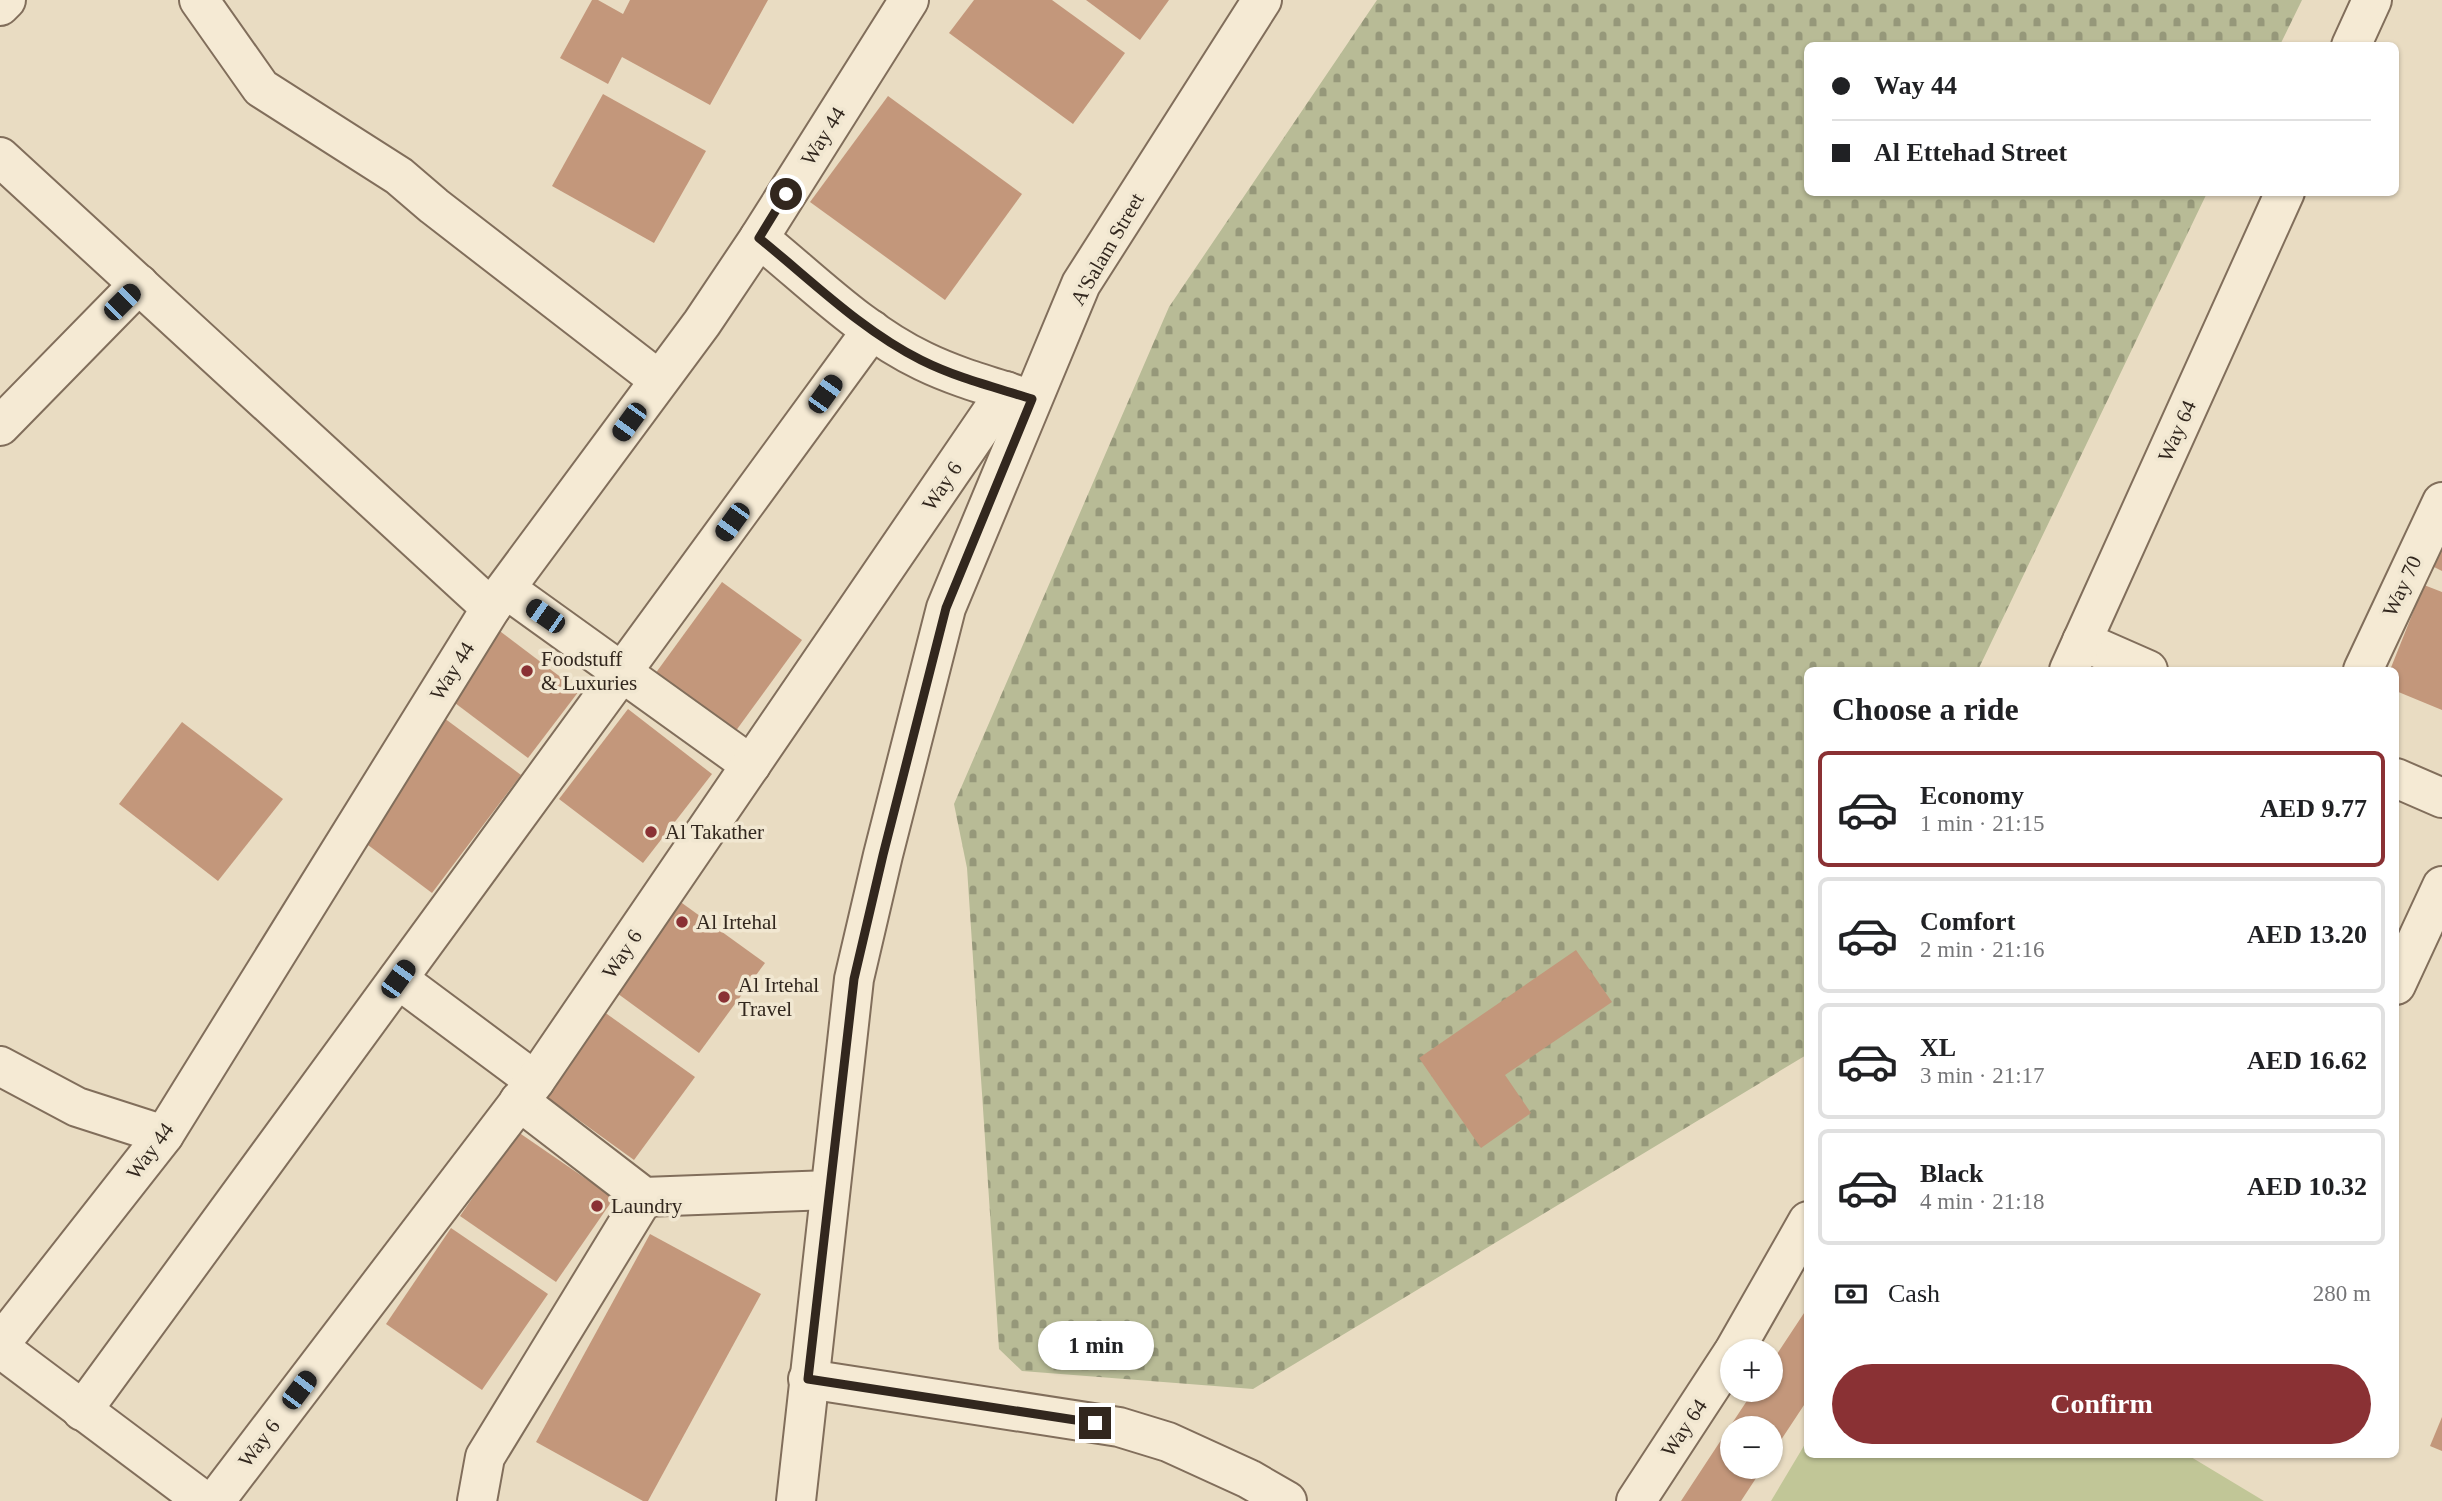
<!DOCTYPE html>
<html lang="en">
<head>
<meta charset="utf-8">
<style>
  body { margin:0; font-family:Georgia,serif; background:#f2f2f2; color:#202124; height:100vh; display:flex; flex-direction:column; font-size:26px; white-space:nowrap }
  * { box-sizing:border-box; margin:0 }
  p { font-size:23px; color:#757577 }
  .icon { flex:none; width:38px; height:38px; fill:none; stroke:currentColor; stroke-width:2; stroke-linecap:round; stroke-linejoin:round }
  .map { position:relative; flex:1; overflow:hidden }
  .panel { position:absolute; left:1804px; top:667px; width:595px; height:791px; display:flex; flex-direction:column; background:#fff; border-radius:10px; box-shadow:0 2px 5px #0004 }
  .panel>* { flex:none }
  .hud { position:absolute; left:1804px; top:42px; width:595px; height:154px; border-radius:10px; box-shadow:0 2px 5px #0004; display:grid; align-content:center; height:154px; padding:0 28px; background:#fff }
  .tools { position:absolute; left:1720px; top:1339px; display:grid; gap:14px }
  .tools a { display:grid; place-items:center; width:63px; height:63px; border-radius:50%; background:#fff; box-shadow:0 2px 5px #0004; font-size:35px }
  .end { position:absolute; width:32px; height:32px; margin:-16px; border:9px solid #32271e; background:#fff; box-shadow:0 0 0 4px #fff }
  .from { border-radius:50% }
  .bubble { position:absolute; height:49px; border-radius:24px; background:#fff; box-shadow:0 2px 5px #0004; font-size:23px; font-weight:700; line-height:49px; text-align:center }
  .car { position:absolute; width:21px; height:42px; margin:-21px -10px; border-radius:9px; box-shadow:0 0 5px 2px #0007; background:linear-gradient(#222 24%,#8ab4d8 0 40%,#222 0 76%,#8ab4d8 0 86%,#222 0) }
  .hud b { display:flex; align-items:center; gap:24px; height:66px; font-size:26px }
  .hud b+b { border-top:2px solid #e0e0e0 }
  .hud i { width:18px; height:18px; background:#202124 }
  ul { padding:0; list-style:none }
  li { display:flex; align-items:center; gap:21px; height:116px; margin:0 14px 10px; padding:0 14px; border:4px solid #e0e0e0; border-radius:10px }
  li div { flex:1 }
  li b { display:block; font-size:26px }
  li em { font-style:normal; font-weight:700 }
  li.active { border-color:#8a3134 }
  li>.icon { width:63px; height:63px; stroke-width:1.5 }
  h2 { padding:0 28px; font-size:32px; line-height:84px }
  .pay { display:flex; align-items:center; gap:18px; height:77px; padding:0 28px; font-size:26px }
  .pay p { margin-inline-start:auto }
  .cta { display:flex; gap:14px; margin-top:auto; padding:14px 28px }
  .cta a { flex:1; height:80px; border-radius:42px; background:#8a3134; color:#fff; font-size:28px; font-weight:700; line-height:80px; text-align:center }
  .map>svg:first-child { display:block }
</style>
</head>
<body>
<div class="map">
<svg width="2442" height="1501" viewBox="0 0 2442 1501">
  <defs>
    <pattern id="cemetery-stones" width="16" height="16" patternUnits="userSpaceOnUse" patternTransform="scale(1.75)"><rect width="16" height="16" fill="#b8bb96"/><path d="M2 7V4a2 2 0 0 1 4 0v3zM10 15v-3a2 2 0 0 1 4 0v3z" fill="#96987a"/></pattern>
  </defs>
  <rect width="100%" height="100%" fill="#e9dcc2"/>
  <!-- cemetery -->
  <path fill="url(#cemetery-stones)" d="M 1377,0 L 2302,0 L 2280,45 L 1808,46 L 1808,192 L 2207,193 L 1978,670 L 1808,670 L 1808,1054 L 1253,1389 L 1022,1371 L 999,1349 L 967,868 L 954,804 L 1169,307 Z"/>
  <!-- garden -->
  <path fill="#c1c697" d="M 1808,1439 L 1808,1454 L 2186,1454 L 2264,1501 L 1771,1501 Z"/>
  <!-- building -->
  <g fill="#c3977b">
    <path d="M 592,0 L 598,0 L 623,14 L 630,0 L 768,0 L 710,105 L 622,57 L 608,84 L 560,58 Z"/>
    <path d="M 974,0 L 1052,0 L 1125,53 L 1073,124 L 949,33 Z"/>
    <path d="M 1086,0 L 1169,0 L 1140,40 Z"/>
    <path d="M 603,94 L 706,151 L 654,243 L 552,186 Z"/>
    <path d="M 888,96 L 1022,194 L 945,300 L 810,202 Z"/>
    <path d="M 2442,548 L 2442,571 L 2434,567 Z"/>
    <path d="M 722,582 L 802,640 L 735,732 L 655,674 Z"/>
    <path d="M 2424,585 L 2442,592 L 2442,710 L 2396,691 L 2396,670 L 2390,670 Z"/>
    <path d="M 497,629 L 579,691 L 528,758 L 447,697 Z"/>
    <path d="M 628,709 L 712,774 L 643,863 L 559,799 Z"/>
    <path d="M 440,715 L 521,775 L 432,893 L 352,833 Z"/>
    <path d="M 182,722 L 283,799 L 218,881 L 119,804 Z"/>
    <path d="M 675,898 L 765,963 L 699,1053 L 610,988 Z"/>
    <path d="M 1576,950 L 1612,1002 L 1505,1075 L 1531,1113 L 1481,1148 L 1419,1058 Z"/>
    <path d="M 600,1009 L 695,1077 L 634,1160 L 540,1092 Z"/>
    <path d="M 518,1132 L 614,1198 L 556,1282 L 460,1216 Z"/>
    <path d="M 451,1228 L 548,1294 L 482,1390 L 386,1324 Z"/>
    <path d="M 650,1234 L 761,1294 L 648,1501 L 643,1501 L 536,1442 Z"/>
    <path d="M 1808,1307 L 1808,1399 L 1771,1455 L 1771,1428 L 1732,1428 L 1732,1466 L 1764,1466 L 1741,1501 L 1681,1501 L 1754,1390 L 1771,1390 L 1771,1363 Z"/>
    <path d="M 2442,1417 L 2442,1451 L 2430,1446 Z"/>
  </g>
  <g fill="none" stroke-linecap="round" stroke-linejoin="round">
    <defs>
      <g id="minor">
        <path d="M 199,0 L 261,88 L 399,176 L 434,206 L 659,380"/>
        <path d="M 0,6 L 6,0"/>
        <path d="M 2351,46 L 2372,0"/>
        <path d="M 0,157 L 491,608"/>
        <path d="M 759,238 C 811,280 862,332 923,361 C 958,378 993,387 1030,399"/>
        <path d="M 0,426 L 139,284"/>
        <path d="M 506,589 L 751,765"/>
        <path d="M 2082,641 L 2148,670"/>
        <path d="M 2069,670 L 2285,192"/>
        <path d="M 2363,670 L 2442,502"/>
        <path d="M 2396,778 L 2442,798"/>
        <path d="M 398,979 L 535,1081"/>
        <path d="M 2396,985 L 2442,886"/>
        <path d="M 0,1066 L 77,1107 L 164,1135"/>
        <path d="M 519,1101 L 644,1197 L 830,1190"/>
        <path d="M 0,1344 L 164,1135 L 491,608 L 702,323 L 759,238 L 909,0"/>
        <path d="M 0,1348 L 204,1501"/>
        <path d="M 1734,1351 L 1808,1221"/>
        <path d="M 808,1379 L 1119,1427 L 1168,1442 L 1249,1479 L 1287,1501"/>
        <path d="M 82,1411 L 872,330"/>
        <path d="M 215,1501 L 535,1081 L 1006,391"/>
        <path d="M 477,1501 L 485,1457 L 644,1197"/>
        <path d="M 796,1501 L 854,979 L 883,855 L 946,608 L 1081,284 L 1262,0"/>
        <path d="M 1636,1501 L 1732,1354"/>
      </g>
    </defs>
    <!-- minor casing -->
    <use href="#minor" stroke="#816e5b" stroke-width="42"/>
    <!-- minor -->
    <use href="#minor" stroke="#f5ead4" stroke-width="38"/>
  </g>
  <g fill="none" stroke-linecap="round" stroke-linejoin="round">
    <!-- route -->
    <path stroke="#32271e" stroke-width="9" d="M 786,194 L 759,238 C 811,280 861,330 921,360 C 957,378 994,387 1032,399 L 946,608 L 883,855 L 854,979 L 808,1379 L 1095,1423"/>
  </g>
  <!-- markers -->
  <g fill="#8a3134" stroke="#f1e7d1" stroke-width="2.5">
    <circle cx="527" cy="671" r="7"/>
    <circle cx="651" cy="832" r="7"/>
    <circle cx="682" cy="922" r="7"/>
    <circle cx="724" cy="997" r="7"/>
    <circle cx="597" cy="1206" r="7"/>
  </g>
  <g text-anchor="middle" stroke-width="7" stroke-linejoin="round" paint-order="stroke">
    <!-- street labels -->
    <g font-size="21" fill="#32271e" stroke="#f1e7d1">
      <text transform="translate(823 136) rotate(-58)" y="7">Way 44</text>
      <text transform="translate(1107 249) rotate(-60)" y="7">A'Salam Street</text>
      <text transform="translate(2177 431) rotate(-66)" y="7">Way 64</text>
      <text transform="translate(942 486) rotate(-56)" y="7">Way 6</text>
      <text transform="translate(2402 586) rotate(-65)" y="7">Way 70</text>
      <text transform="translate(452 671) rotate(-58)" y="7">Way 44</text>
      <text transform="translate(622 954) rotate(-56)" y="7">Way 6</text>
      <text transform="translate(150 1151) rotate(-54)" y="7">Way 44</text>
      <text transform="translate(1684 1428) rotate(-56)" y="7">Way 64</text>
      <text transform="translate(259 1443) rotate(-53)" y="7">Way 6</text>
    </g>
    <!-- poi labels -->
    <g font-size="21" fill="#32271e" stroke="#f1e7d1" text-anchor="start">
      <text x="541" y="666">Foodstuff<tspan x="541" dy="24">&amp; Luxuries</tspan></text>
      <text x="665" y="839">Al Takather</text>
      <text x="696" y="929">Al Irtehal</text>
      <text x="738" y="992">Al Irtehal<tspan x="738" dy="24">Travel</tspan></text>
      <text x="611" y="1213">Laundry</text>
    </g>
  </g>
</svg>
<div class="tools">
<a>+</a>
<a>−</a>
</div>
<i class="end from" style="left:786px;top:194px"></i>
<i class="end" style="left:1095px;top:1423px"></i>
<div class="bubble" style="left:1038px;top:1321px;width:116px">1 min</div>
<i class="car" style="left:122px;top:302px;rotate:45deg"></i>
<i class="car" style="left:825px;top:394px;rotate:36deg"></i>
<i class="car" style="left:629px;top:422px;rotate:216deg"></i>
<i class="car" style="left:732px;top:522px;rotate:216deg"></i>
<i class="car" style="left:545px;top:616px;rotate:305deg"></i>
<i class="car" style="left:398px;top:979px;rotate:36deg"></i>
<i class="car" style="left:299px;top:1390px;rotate:37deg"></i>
<div class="hud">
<b><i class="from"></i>Way 44</b>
<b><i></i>Al Ettehad Street</b>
</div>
<section class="panel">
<h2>Choose a ride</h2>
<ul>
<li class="active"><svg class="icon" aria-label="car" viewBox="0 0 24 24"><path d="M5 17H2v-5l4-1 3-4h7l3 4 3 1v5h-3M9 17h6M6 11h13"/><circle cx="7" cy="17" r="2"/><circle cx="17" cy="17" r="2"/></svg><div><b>Economy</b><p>1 min · 21:15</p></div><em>AED 9.77</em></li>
<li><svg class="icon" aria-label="car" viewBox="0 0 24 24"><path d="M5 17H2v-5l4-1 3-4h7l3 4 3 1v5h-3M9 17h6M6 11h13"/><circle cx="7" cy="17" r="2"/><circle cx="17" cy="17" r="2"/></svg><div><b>Comfort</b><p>2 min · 21:16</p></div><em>AED 13.20</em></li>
<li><svg class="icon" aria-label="car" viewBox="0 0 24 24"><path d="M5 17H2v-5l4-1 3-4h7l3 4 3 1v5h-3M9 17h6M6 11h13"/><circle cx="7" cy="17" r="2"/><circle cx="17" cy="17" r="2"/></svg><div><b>XL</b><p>3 min · 21:17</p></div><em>AED 16.62</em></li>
<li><svg class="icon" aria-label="car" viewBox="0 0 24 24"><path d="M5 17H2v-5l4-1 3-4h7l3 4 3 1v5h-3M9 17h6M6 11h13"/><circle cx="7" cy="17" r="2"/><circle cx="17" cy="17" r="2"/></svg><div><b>Black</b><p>4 min · 21:18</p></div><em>AED 10.32</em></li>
</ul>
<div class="pay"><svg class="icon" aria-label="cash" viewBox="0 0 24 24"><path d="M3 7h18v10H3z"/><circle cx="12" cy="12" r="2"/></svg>Cash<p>280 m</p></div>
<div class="cta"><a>Confirm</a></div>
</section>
</div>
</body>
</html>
